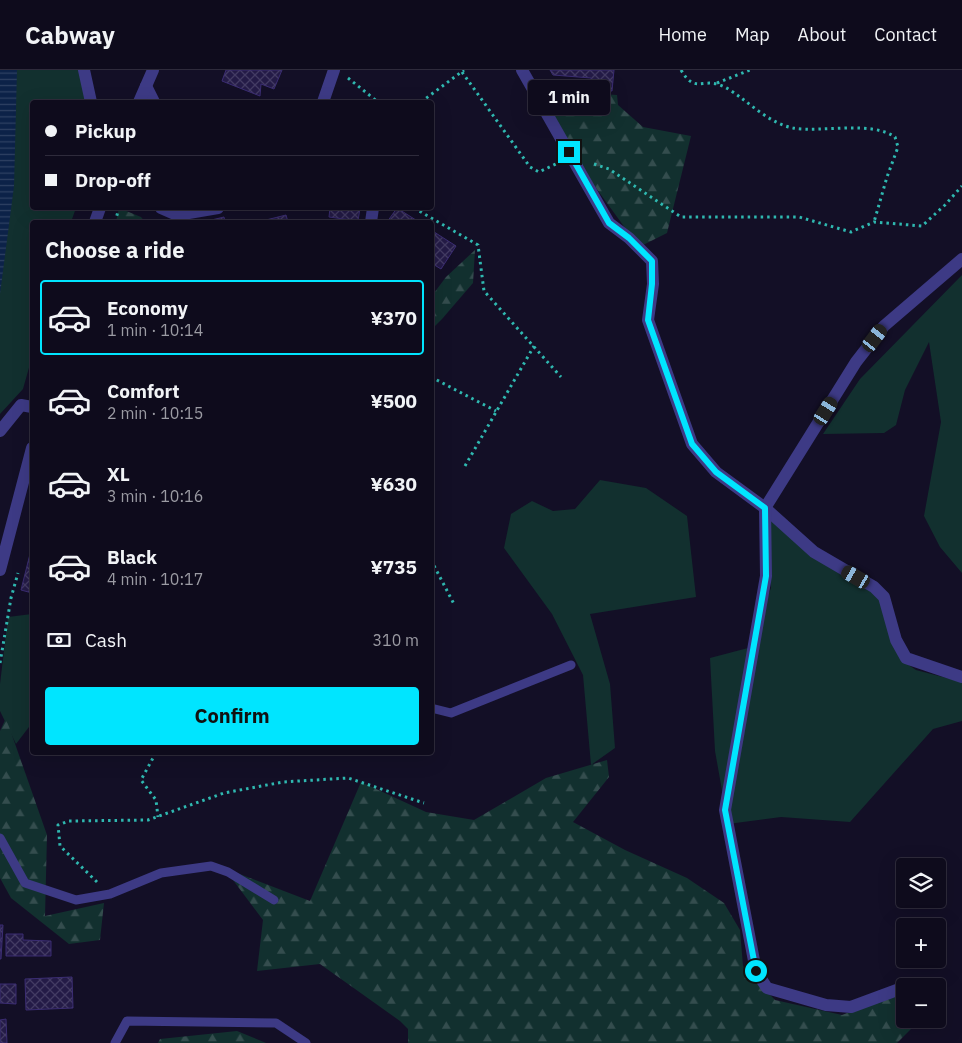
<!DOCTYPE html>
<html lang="en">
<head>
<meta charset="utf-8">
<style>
  body { margin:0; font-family:"IBM Plex Sans",sans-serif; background:#1c1929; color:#f1f3f6; height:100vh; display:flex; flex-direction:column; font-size:19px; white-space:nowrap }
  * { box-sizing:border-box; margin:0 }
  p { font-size:16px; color:#9b9ba3 }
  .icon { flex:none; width:28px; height:28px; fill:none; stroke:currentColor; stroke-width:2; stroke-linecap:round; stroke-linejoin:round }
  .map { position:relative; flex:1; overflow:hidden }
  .drawer { position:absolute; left:30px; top:150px; width:404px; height:535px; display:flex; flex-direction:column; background:#0e0b1c; border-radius:5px; box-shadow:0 5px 20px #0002,0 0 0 1px #2e2b3b }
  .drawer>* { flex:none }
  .banner { position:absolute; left:30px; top:30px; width:404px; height:110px; border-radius:5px; box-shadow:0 5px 20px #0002,0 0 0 1px #2e2b3b; display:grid; align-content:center; height:110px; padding:0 15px; background:#0e0b1c }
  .fabs { position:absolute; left:896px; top:788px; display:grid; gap:10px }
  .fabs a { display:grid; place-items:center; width:50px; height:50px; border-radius:5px; background:#0e0b1c; box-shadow:0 5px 20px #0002,0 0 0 1px #2e2b3b; font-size:25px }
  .end { position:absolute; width:22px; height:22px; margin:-11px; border:6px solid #00e5ff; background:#111; box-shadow:0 0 0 2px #111 }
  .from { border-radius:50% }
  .bubble { position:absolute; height:35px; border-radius:5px; background:#0e0b1c; box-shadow:0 5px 20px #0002,0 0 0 1px #2e2b3b; font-size:16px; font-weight:700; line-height:35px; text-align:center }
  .car { position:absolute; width:15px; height:30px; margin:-15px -8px; border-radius:6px; box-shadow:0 0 4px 1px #0007; background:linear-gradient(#222 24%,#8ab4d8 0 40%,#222 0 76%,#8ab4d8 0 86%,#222 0) }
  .banner b { display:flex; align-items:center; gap:18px; height:48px; font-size:19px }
  .banner b+b { border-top:1px solid #2e2b3b }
  .banner i { width:12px; height:12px; background:#f1f3f6 }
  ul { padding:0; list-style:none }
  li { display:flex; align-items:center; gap:15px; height:75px; margin:0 10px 8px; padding:0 5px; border:2px solid transparent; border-radius:5px }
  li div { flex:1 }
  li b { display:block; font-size:19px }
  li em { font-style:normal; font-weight:700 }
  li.selected { border-color:#00e5ff }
  li>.icon { width:45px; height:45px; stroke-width:1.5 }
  h2 { padding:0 15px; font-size:22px; line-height:60px }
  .pay { display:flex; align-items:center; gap:12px; height:55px; padding:0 15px; font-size:19px }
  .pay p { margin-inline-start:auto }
  .primary-button { display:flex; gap:10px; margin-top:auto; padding:10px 15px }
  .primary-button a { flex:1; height:58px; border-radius:5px; background:#00e5ff; color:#111; font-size:20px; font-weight:700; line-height:58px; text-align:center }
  header { display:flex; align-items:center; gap:30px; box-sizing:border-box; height:70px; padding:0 25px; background:#0e0b1c; border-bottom:1px solid #2e2b3b }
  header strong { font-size:24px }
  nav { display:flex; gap:28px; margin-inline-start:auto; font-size:18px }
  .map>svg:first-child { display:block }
</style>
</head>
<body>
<header>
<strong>Cabway</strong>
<nav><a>Home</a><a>Map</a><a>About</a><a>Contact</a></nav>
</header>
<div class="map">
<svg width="962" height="973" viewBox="0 0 962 973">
  <defs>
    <pattern id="forest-firs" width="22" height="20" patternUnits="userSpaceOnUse" patternTransform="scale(1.25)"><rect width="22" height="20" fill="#12302f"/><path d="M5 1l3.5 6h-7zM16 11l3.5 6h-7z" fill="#344d4e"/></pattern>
    <pattern id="water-rules" width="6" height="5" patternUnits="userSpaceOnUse" patternTransform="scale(1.25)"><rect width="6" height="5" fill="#0c2248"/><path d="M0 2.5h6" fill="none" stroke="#2f4163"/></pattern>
    <pattern id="building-cross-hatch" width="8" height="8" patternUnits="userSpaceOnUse" patternTransform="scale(1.25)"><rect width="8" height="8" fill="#241b47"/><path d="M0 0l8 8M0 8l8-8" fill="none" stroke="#433b63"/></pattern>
  </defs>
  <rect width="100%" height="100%" fill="#130f26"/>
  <!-- green -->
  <g fill="#12302f">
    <path d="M 0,0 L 86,0 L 95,32 L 32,32 L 32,138 L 76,138 L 71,152 L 32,152 L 32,287 L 23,319 L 0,344 Z"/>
    <path d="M 962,205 L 962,503 L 940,477 L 924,446 L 941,352 L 929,272 L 905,320 L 896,355 L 884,363 L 823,364 L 860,309 Z"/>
    <path d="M 600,410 L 646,418 L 687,446 L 696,527 L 590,544 L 610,614 L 615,678 L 591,695 L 583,605 L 552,544 L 504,478 L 511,444 L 532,431 L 553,441 L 575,439 Z"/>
    <path d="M 765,443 L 874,517 L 901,579 L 900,589 L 916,600 L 962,612 L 962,651 L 933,659 L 850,752 L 781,747 L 728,754 L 715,681 L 710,588 L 748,578 L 771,518 Z"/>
    <path d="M 32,544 L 32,653 L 16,674 L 0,641 L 0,614 L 8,547 Z"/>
  </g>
  <!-- forest -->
  <g fill="url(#forest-firs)">
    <path d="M 534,20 L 617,25 L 618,35 L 643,57 L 691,66 L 667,163 L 639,177 L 569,81 Z"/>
    <path d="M 119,138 L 141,147 L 145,152 L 116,152 Z"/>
    <path d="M 475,180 L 473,213 L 442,249 L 431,260 L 431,227 L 446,207 Z"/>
    <path d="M 6,648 L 47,765 L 45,846 L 104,833 L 100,870 L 69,874 L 11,828 L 0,808 L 0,661 Z"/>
    <path d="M 607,690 L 609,707 L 573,752 L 625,780 L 687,808 L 724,833 L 740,860 L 743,896 L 775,930 L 842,945 L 905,921 L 905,949 L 921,949 L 897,973 L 408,973 L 408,959 L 400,951 L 320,894 L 257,901 L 263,850 L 224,798 L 310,831 L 361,712 L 426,742 L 474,750 L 546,708 Z"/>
    <path d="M 237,961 L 266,973 L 158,973 L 160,969 Z"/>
  </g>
  <!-- water -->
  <path fill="url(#water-rules)" d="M 0,0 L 17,0 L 14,116 L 0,224 Z"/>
  <!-- building -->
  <g fill="url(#building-cross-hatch)" stroke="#3b2d73">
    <path d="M 226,0 L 282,0 L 274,19 L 261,14 L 260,26 L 222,11 Z"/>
    <path d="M 550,0 L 614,0 L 612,21 L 593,19 L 591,8 L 553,5 Z"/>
    <path d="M 330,138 L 360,138 L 358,151 L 329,147 Z"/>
    <path d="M 397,138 L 419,152 L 387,152 Z"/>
    <path d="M 286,145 L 288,152 L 258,152 Z"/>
    <path d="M 224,147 L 225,152 L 203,152 Z"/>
    <path d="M 431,160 L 456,176 L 441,199 L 431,193 Z"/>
    <path d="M 32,476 L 32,523 L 21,520 Z"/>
    <path d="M 0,855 L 3,855 L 1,889 L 0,889 Z"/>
    <path d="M 6,864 L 23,864 L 23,870 L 51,871 L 51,886 L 6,886 Z"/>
    <path d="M 72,907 L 73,938 L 26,940 L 25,909 Z"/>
    <path d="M 0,914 L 16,914 L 16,934 L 0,933 Z"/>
    <path d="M 6,949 L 7,973 L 0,973 L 0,950 Z"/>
  </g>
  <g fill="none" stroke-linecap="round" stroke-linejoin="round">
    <!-- path -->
    <g stroke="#2fb8b0" stroke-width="3" stroke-dasharray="2.5 4" stroke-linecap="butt">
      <path d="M 681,0 C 694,22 700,10 717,14 C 725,16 733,22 740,27 C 756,39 773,54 793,58 C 822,63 870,50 895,67 L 898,77 L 887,107 L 874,152"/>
      <path d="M 462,2 L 530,97 L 539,102 L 558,93"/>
      <path d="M 348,8 L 378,32"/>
      <path d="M 717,13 L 750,0"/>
      <path d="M 421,32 L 464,0"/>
      <path d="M 594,94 L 609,99 L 681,147 L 799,147 L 851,162 L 874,152 L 922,156 L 945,135 L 962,116"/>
      <path d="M 414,138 L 478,175 L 484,221 L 561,307"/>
      <path d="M 115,152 L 119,138"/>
      <path d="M 431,307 L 496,341"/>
      <path d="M 31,322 L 32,315"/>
      <path d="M 465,396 L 534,276"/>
      <path d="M 431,490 L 455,536"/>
      <path d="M 0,593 L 11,528 L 18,503"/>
      <path d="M 153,682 L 153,688 L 141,710 L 156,730 L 158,747"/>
      <path d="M 97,812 L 60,776 L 58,755 L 69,751 L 148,750 L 224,723 L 283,712 L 348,708 L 424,733"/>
    </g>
    <!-- service -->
    <g stroke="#3d3a85" stroke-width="9">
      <path d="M 431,638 L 451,643 L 571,595"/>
      <path d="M 0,768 L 25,813 L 76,830 L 110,824 L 161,803 L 211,796 L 228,802 L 274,830"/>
      <path d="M 115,973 L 127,951 L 276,953 L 306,973"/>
    </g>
    <!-- minor -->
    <g stroke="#3d3a85" stroke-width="12">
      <path d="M 84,0 L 91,32"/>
      <path d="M 522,0 L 609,153 L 629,168 L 652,191 L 653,214 L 648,250 L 692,374 L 716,402 L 765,438 L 814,482 L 874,517 L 884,527 L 896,570 L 906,588 L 962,607"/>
      <path d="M 146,16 L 154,32"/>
      <path d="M 323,32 L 334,0"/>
      <path d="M 161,138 L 177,145 L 218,138"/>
      <path d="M 371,152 L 373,138"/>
      <path d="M 0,361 L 21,335 L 32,337"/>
      <path d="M 905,917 L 851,937 L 826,935 L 767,918 L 756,901 L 725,740 L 766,506 L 765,438 L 856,292 L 884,256 L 962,189"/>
    </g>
    <!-- tertiary -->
    <g stroke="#3d3a85" stroke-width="12">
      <path d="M 139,32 L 153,0"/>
      <path d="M 95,152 L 100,138"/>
      <path d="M 0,500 L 32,378"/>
    </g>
  </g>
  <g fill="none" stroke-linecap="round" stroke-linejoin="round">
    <!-- route -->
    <path stroke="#00e5ff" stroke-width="6" d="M 569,82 L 609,153 L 629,168 L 652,191 L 652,214 L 648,250 L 692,374 L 716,402 L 765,438 L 766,506 L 725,740 L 756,901"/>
  </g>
</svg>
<div class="fabs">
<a><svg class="icon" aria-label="layers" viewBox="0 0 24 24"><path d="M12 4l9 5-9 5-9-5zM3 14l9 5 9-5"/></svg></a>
<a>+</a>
<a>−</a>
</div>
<i class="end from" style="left:756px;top:901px"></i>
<i class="end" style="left:569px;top:82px"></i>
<div class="bubble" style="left:528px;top:10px;width:82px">1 min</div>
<i class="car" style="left:875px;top:268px;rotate:37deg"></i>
<i class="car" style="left:826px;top:341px;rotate:32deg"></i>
<i class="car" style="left:856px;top:507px;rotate:300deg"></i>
<div class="banner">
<b><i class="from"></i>Pickup</b>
<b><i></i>Drop-off</b>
</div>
<section class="drawer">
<h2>Choose a ride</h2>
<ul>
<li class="selected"><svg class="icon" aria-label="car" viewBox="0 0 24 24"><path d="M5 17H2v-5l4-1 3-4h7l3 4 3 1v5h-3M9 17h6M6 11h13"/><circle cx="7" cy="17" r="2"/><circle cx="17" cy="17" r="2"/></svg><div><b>Economy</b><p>1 min · 10:14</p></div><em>¥370</em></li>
<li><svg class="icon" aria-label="car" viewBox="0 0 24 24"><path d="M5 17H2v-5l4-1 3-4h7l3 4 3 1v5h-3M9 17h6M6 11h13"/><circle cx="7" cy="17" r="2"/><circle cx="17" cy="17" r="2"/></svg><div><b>Comfort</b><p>2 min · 10:15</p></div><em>¥500</em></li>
<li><svg class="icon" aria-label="car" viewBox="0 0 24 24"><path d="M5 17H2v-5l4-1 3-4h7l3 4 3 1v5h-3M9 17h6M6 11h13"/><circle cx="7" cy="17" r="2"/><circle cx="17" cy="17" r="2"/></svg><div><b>XL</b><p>3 min · 10:16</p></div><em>¥630</em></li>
<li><svg class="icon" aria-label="car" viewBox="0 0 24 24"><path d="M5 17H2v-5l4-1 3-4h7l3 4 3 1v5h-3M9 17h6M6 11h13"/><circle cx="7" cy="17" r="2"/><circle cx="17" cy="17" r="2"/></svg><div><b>Black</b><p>4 min · 10:17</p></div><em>¥735</em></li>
</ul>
<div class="pay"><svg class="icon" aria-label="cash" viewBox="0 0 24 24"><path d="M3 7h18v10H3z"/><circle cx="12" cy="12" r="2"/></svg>Cash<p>310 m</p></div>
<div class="primary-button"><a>Confirm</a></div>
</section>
</div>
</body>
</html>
